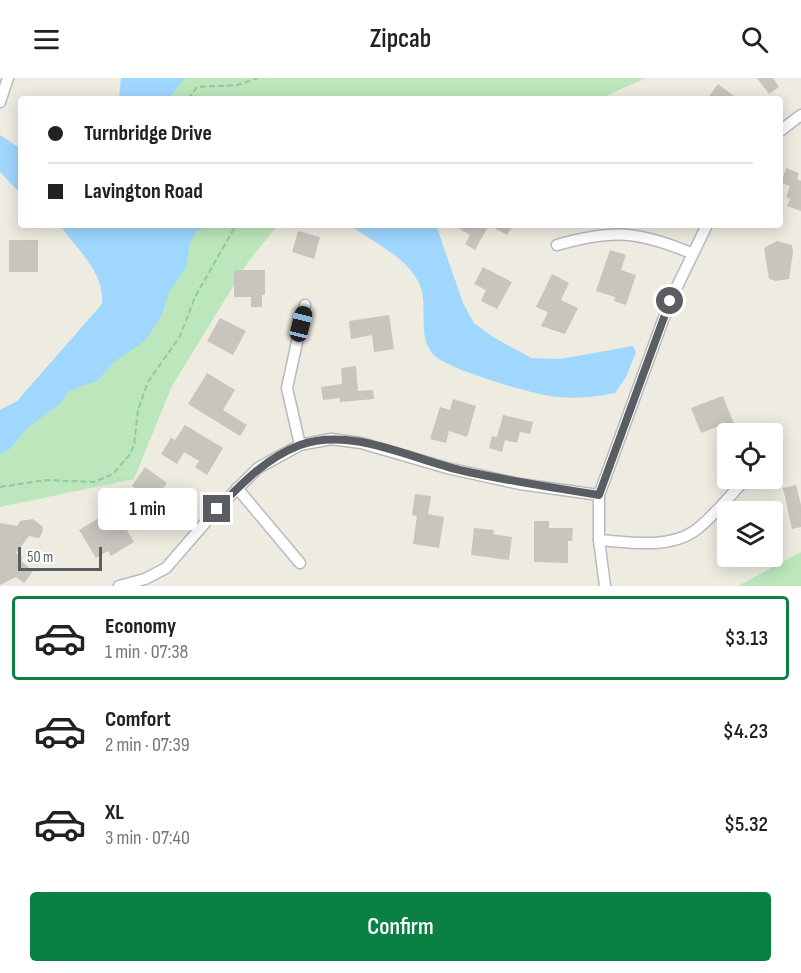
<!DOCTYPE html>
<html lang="en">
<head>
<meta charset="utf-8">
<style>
  body { margin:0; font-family:"Sofia Sans Condensed",sans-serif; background:#f2f2f2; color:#222; height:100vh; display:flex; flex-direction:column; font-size:22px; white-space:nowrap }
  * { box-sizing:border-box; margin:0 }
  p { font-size:20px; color:#767676 }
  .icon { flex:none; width:33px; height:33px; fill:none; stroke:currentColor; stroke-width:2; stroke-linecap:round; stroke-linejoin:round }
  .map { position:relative; height:508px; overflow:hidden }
  .panel { display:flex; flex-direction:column; background:#fff; flex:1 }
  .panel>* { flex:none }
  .banner { position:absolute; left:18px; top:18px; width:765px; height:132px; border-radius:6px; box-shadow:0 3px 15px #0003; display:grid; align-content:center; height:132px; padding:0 30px; background:#fff }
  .tools { position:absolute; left:717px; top:345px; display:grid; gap:12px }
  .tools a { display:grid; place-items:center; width:66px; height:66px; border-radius:6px; background:#fff; box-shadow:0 3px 15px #0003; font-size:30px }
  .scale { position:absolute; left:18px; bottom:15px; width:84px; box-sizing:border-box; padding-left:6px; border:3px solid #5a5e63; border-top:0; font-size:16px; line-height:21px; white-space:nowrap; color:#5a5e63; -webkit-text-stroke:4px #fff; paint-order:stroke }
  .end { position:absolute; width:27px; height:27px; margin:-14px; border:8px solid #5a5e63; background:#fff; box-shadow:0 0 0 3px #fff }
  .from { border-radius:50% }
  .bubble { position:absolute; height:42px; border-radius:6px; background:#fff; box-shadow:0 3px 15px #0003; font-size:20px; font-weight:600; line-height:42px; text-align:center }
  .car { position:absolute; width:18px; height:36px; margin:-18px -9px; border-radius:8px; box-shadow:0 0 4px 2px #0007; background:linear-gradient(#222 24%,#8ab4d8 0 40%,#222 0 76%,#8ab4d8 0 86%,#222 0) }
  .banner b { display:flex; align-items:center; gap:21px; height:57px; font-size:22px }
  .banner b+b { border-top:2px solid #e0e0e0 }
  .banner i { width:15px; height:15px; background:#222 }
  ul { padding:10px 0 0; list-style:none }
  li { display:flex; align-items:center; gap:18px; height:84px; margin:0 12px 9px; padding:0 18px; border:3px solid transparent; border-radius:6px }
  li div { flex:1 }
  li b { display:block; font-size:22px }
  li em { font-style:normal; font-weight:600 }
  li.current { border-color:#0b8043 }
  li>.icon { width:54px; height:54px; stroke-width:1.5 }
  .primary-button { display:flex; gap:12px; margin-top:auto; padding:12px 30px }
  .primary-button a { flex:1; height:69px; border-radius:6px; background:#0b8043; color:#fff; font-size:24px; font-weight:600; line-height:69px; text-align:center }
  header { display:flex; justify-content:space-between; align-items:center; height:78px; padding:0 30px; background:#fff; font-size:27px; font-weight:600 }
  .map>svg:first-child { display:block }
</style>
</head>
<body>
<header><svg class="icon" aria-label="menu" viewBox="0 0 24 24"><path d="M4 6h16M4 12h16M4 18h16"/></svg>Zipcab<svg class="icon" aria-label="search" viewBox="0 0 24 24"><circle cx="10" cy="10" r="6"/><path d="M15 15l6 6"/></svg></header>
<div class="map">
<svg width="801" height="508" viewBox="0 0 801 508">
  <rect width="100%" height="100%" fill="#eeebe1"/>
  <!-- green -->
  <g fill="#bce7bc">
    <path d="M 159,0 L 646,0 L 599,21 L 148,21 Z"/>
    <path d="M 137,147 L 278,147 L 248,184 L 172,308 L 134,401 L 0,429 L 0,346 L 95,264 Z"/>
    <path d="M 801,474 L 801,508 L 738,508 Z"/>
  </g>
  <!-- water -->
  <g fill="#a0d7ff">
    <path d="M 121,0 L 185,0 L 168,21 L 119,21 Z"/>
    <path d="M 0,57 L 21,71 L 21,116 L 0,94 Z"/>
    <path d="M 60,147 L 219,147 L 196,153 L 190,166 L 186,189 L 169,214 L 162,237 L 146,262 L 114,284 L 97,303 L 69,313 L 60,326 L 28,349 L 10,371 L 0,376 L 0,332 L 17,323 L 102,226 C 105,194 77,172 60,147 Z"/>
    <path d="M 350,147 L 436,147 L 463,225 L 474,245 L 493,259 L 531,280 L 560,281 L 633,268 L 636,274 L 626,299 L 615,315 C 596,319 576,321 556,319 C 533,316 452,293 435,278 C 415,260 430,228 419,205 C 406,178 373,165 350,147 Z"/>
  </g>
  <!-- building -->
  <g fill="#c8c5be">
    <path d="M 757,0 L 773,0 L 779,9 L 769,16 Z"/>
    <path d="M 718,6 L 738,21 L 707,21 Z"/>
    <path d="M 786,90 L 799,95 L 797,101 L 801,103 L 801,133 L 787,128 L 790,121 L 786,119 L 790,108 L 781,105 Z"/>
    <path d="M 453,147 L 513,147 L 507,157 L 489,147 L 475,172 L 465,166 L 470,157 Z"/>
    <path d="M 298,153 L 320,159 L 314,181 L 292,174 Z"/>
    <rect x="9" y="162" width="29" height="32"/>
    <path d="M 777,163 L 792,167 L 793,175 L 789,201 L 776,203 L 769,201 L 764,170 Z"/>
    <path d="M 610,172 L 626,177 L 621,192 L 636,197 L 626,227 L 614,223 L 615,219 L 596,213 Z"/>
    <path d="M 483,189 L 512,204 L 497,231 L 481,223 L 486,212 L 474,206 Z"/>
    <path d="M 234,192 L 265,192 L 265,217 L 262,217 L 262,229 L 251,229 L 251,219 L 234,219 Z"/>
    <path d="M 552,196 L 569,205 L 561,222 L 578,230 L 565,256 L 541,248 L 548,234 L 536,229 Z"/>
    <path d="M 389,237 L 394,271 L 374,274 L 372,257 L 351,261 L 349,243 Z"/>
    <path d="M 220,240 L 246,253 L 233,277 L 207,263 Z"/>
    <path d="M 356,288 L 358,313 L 373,312 L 374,321 L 340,324 L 339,320 L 323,322 L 321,309 L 342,306 L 341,290 Z"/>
    <path d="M 207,295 L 235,312 L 223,332 L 247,347 L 240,358 L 188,326 Z"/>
    <path d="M 723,318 L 737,354 L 726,358 L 722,347 L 701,355 L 691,330 Z"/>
    <path d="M 453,321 L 476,328 L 467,359 L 449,353 L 446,365 L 430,361 L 440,329 L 450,332 Z"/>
    <path d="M 503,337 L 533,344 L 530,356 L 520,354 L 517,365 L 505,362 L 502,374 L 489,370 L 492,358 L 497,359 Z"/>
    <path d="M 185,347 L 223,370 L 207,397 L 195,389 L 199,383 L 184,374 L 177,386 L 161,376 L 171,360 L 175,362 Z"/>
    <path d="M 145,389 L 167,405 L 144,436 L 126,423 L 135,410 L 132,408 Z"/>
    <path d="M 796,407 L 801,427 L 801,449 L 792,451 L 783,410 Z"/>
    <path d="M 415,416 L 431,418 L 428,436 L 444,439 L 439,470 L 413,466 L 417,438 L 412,437 Z"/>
    <path d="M 114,431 L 134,464 L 111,478 L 108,473 L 96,480 L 79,452 Z"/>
    <path d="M 33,441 L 43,449 L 42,455 L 39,460 L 29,458 L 16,475 L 22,479 L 21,483 L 33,493 L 24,505 L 16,499 L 0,507 L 0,445 L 17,448 L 20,443 Z"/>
    <path d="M 534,443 L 549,443 L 549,450 L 573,450 L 572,463 L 568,463 L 568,485 L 534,484 Z"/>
    <path d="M 474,450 L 494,452 L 493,456 L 512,459 L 509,482 L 471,477 Z"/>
  </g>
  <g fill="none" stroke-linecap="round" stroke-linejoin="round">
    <defs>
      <g id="street">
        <path d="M 0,24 L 8,0"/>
        <path d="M 780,53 L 801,37"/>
        <path d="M 557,167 C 613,151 638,153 691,175"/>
        <path d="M 300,367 L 287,310 L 305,227"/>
        <path d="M 237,410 L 300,485"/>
        <path d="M 599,462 C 628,464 667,471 693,454 C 712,441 730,417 747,400"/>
        <path d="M 119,508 L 145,501 L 166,490 L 217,431 L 258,390 L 300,367 L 331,361 L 361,365 L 447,390 L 520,406 L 599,417"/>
        <path d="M 605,508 L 599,462 L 599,417 L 670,223 L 707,147"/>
      </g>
    </defs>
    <!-- street casing -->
    <use href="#street" stroke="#b7babf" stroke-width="13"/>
    <!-- path -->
    <g stroke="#94c8a3" stroke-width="2" stroke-dasharray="6 3" stroke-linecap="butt">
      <path d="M 188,21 L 197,9 L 237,7 L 258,0"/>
      <path d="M 0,409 L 46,402 L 94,404 L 113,396 L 130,376 L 134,367 L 138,332 L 148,304 L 180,258 L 195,219 L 236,147"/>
    </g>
    <!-- street -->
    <use href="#street" stroke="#fff" stroke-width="10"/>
  </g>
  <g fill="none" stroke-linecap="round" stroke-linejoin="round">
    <!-- route -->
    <path stroke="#5a5e63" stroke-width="8" d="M 217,431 C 241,406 266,380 300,367 C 352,348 413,382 464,393 C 509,403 554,410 599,417 L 670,223"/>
  </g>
</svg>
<div class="tools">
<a><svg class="icon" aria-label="locate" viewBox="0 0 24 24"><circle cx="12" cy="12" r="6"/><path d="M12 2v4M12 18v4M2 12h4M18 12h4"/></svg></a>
<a><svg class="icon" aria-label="layers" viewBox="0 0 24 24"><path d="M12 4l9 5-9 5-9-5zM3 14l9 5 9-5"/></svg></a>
</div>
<div class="scale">50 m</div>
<i class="end from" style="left:670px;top:223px"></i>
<i class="end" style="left:217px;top:431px"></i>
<div class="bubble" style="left:98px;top:410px;width:99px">1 min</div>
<i class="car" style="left:301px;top:246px;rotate:14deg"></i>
<div class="banner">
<b><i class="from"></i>Turnbridge Drive</b>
<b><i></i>Lavington Road</b>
</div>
</div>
<section class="panel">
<ul>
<li class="current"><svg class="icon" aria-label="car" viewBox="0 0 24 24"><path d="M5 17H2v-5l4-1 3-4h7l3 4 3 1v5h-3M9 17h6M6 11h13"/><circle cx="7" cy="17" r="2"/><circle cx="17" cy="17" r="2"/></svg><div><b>Economy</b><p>1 min · 07:38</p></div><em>$3.13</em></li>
<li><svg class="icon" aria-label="car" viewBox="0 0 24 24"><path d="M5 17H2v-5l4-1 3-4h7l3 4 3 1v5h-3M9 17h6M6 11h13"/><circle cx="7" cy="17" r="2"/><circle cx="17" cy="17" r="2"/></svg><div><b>Comfort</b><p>2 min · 07:39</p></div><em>$4.23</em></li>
<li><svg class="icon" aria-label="car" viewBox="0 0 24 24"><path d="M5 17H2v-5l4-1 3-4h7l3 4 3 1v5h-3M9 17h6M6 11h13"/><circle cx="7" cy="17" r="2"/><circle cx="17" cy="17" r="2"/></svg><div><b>XL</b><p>3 min · 07:40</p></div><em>$5.32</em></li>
</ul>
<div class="primary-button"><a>Confirm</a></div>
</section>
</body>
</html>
